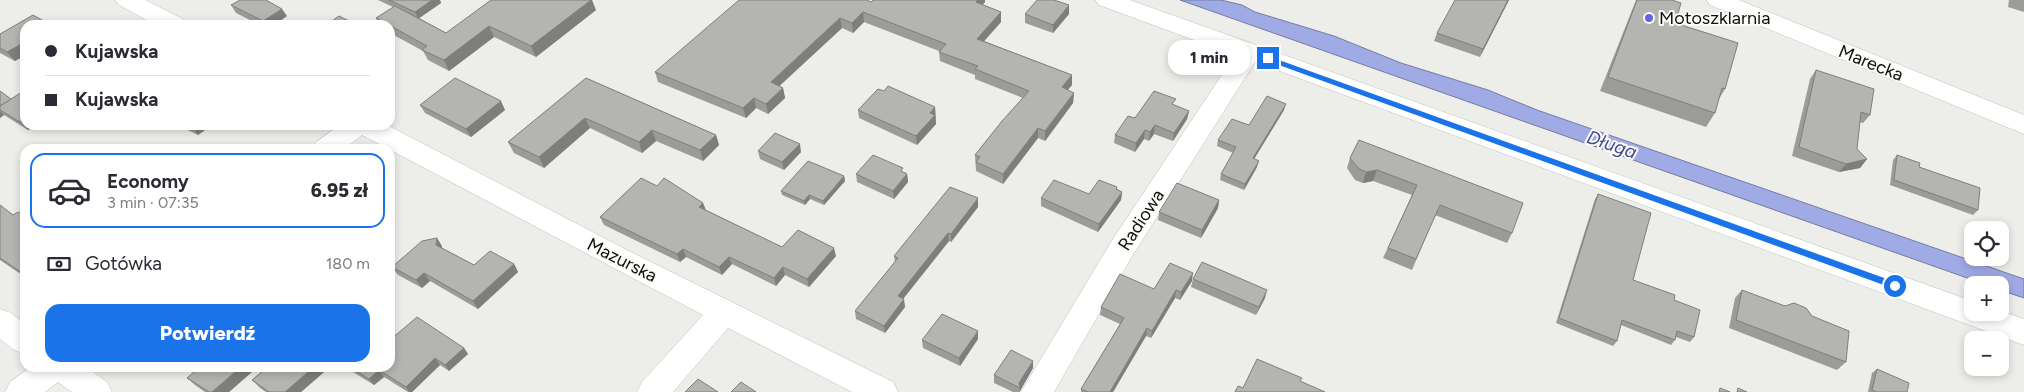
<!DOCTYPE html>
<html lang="pl">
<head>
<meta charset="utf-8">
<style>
  body { margin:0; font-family:Figtree,sans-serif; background:#f2f2f3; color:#2b2b33; height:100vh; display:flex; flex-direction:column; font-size:19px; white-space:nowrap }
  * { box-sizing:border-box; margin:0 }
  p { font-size:16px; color:#7c7c81 }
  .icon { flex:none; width:28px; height:28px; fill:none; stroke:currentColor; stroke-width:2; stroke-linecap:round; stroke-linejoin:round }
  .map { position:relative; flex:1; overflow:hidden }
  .details { position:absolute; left:20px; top:144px; width:375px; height:228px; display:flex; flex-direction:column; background:#fff; border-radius:15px; box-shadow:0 2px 8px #0003 }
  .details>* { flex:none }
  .hud { position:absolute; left:20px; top:20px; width:375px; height:110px; border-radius:15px; box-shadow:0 2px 8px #0003; display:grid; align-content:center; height:110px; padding:0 25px; background:#fff }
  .controls { position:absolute; left:1964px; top:221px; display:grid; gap:10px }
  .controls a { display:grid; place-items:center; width:45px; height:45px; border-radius:10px; background:#fff; box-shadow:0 2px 8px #0003; font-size:25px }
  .end { position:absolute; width:22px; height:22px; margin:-11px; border:6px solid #1a73e8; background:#fff; box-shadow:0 0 0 2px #fff }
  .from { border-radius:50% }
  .bubble { position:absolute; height:35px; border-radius:15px; background:#fff; box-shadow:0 2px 8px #0003; font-size:16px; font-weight:800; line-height:35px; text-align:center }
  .hud b { display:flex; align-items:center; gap:18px; height:48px; font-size:19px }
  .hud b+b { border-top:1px solid #e1e1e2 }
  .hud i { width:12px; height:12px; background:#2b2b33 }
  ul { padding:9px 0 0; list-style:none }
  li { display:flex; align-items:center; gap:15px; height:75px; margin:0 10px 8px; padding:0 15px; border:2px solid transparent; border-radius:15px }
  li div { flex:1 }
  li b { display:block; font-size:19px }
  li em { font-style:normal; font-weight:800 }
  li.active { border-color:#1a73e8 }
  li>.icon { width:45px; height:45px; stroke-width:1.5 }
  .pay { display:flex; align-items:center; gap:12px; height:55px; padding:0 25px; font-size:19px }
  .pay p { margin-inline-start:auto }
  .action { display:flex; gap:10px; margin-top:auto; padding:10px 25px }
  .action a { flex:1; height:58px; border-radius:15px; background:#1a73e8; color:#fff; font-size:20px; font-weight:800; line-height:58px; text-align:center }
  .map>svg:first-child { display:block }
</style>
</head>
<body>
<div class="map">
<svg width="2024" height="392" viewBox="0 0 2024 392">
  <rect width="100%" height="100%" fill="#edeeea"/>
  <!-- water -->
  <path fill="#a0aae5" stroke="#747ca4" d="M 1180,0 L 1221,0 L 1242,5 L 1255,12 L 1334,36 L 1401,63 L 1488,90 L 1537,110 L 2024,279 L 2024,298 L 2000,290 L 2000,285 L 1987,285 Z"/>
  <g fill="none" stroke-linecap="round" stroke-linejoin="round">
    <defs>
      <g id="minor">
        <path d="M 115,0 L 145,0 L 183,19 L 187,25 L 156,25 L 119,5 Z"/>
        <path d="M 1095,0 L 1130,0 L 1972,301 L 1972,312 L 2000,312 L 2000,311 L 2024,319 L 2024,345 L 1255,62 L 1131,258 L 1054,392 L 1021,392 L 1111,242 L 1235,55 L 1099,5 Z"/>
        <path d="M 1706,0 L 1739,0 L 2024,115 L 2024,134 L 1710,5 Z"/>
        <path d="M 340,125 L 387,125 L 627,250 L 893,382 L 898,392 L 852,392 L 728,328 L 673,392 L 637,392 L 642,382 L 703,315 L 362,135 L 344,149 L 312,149 L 316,142 Z"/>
        <path d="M 0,309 L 11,313 L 25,324 L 25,354 L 14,350 L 0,339 Z"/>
        <path d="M 32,366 L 85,366 L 107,382 L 112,392 L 72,392 L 58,382 L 45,392 L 5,392 L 10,382 Z"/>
      </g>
    </defs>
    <!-- minor casing -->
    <use href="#minor" stroke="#bfc0bc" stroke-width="1"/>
    <!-- minor -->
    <use href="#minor" fill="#fff" fill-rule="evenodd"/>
  </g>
  <!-- wall -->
  <g fill="#9b9c98">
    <path d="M 378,0 L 440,0 L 441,3 L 419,18 L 446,33 L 596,10 L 536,57 L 494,37 L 449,71 L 428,60 L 423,51 L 390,33 L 390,25 L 380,25 L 376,18 L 393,7 Z"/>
    <path d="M 1509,0 L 1480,57 L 1434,41 L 1437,33 Z"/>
    <path d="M 1636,0 L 1672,0 L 1675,23 L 1725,89 L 1719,99 L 1715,113 L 1706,127 L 1600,91 Z"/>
    <path d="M 2009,0 L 2024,0 L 2024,12 L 2008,7 Z"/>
    <path d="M 871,2 L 985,2 L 982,5 L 1001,12 L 1001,22 L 984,41 L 1072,75 L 1072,85 L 1067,90 L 1074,93 L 1073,103 L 1045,141 L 1038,138 L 1003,184 L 976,171 L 975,155 L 1023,98 L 975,79 L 975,75 L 940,61 L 939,51 L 864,22 L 853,33 L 842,28 L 779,86 L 783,88 L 785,98 L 768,114 L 756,108 L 746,118 L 658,82 L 655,72 Z"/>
    <path d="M 231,5 L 287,16 L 274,25 L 260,25 L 236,13 Z"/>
    <path d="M 1025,14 L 1069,14 L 1053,33 L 1025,23 Z"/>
    <path d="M 25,25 L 25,55 L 15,61 L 0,53 L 0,34 Z"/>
    <path d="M 1816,70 L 1870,115 L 1863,123 L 1859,122 L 1857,149 L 1867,159 L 1860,168 L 1839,172 L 1792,156 L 1810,79 Z"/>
    <path d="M 586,78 L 716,135 L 719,145 L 703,161 L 656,141 L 642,153 L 590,128 L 544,168 L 514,153 L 508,142 Z"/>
    <path d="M 0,91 L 25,125 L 36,125 L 28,130 L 4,115 L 0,118 Z"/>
    <path d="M 884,91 L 935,107 L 936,124 L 917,145 L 859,118 L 858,110 Z"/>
    <path d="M 420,105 L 505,110 L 471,137 L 425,113 Z"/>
    <path d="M 1175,106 L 1189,111 L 1187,119 L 1173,141 L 1154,134 L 1149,141 L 1144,139 L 1135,152 L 1114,143 L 1115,135 L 1135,118 Z"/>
    <path d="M 1284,110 L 1254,159 L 1257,167 L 1244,190 L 1220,180 L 1221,174 L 1233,153 L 1217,146 L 1218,140 L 1249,125 Z"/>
    <path d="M 177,125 L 212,125 L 198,135 Z"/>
    <path d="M 1359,140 L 1512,233 L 1507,243 L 1435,215 L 1412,270 L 1383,258 L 1412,195 L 1373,181 L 1363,183 L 1355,180 L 1347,168 L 1350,158 Z"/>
    <path d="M 758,151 L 801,152 L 784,170 L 760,159 Z"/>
    <path d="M 1897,155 L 1919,167 L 1978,210 L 1973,215 L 1890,185 L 1893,160 Z"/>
    <path d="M 904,172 L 907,174 L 908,182 L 894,199 L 857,182 L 856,174 Z"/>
    <path d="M 844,176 L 845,181 L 824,205 L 810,199 L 805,205 L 782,195 L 781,191 Z"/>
    <path d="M 657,186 L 703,203 L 706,210 L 782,247 L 836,256 L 809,287 L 785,275 L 776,286 L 732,264 L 722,275 L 686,257 L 680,262 L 604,225 L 600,217 Z"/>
    <path d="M 1117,187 L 1117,189 L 1122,192 L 1121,200 L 1098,232 L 1041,206 L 1041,198 L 1089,194 Z"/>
    <path d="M 1598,194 L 1633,280 L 1674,300 L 1694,337 L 1690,342 L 1676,337 L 1675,340 L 1671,345 L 1621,325 L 1617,341 L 1613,346 L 1556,323 L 1595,199 Z"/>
    <path d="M 1219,200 L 1218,208 L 1201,238 L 1158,220 L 1159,212 Z"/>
    <path d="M 0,205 L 13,215 L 25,216 L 25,277 L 0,260 Z"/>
    <path d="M 978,207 L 951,242 L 949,241 L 903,299 L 905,307 L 885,333 L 856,319 L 855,311 L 895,262 L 894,256 Z"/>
    <path d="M 442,246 L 442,248 L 474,265 L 514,264 L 518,272 L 478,309 L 430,281 L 422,288 L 398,275 L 392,267 Z"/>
    <path d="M 1193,279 L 1265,298 L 1256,315 L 1191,287 Z"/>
    <path d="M 1192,281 L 1180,300 L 1175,298 L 1151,338 L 1146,336 L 1113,392 L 1081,392 L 1081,389 L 1120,324 L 1100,315 L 1101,307 L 1154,289 Z"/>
    <path d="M 1742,290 L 1846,362 L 1837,370 L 1729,328 L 1735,298 Z"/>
    <path d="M 978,339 L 960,366 L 923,348 L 922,340 Z"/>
    <path d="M 464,348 L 468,354 L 449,371 L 440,365 L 412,392 L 408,392 L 384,377 L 374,385 L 353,372 L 348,366 Z"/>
    <path d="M 201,366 L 249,366 L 253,371 L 229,392 L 205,392 L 195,385 L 187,378 Z"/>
    <path d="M 269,366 L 331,366 L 301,392 L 266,392 L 260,388 L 252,380 Z"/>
    <path d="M 1033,368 L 1020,391 L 1020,392 L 1013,392 L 994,383 L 994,375 Z"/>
    <path d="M 1877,369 L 1907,392 L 1868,392 L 1872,373 Z"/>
  </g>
  <!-- shaded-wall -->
  <g fill="#7e7f7c">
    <path d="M 432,0 L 440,0 L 441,3 L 418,19 L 415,12 Z"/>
    <path d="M 591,0 L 592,0 L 596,10 L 536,57 L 531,46 Z"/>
    <path d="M 978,0 L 985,0 L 985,2 L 976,12 L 976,2 Z"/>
    <path d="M 1508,0 L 1509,0 L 1480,57 L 1483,49 Z"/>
    <path d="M 1069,5 L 1069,14 L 1053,33 L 1053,25 Z"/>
    <path d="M 282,9 L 287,16 L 274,25 L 265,25 L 263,21 Z"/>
    <path d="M 863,12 L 864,22 L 853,33 L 852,23 Z"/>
    <path d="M 1001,12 L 1001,22 L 978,48 L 977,39 Z"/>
    <path d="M 840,18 L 842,28 L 773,92 L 771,82 Z"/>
    <path d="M 489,26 L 494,37 L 449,71 L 444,60 Z"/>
    <path d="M 25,42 L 25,55 L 15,61 L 7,52 Z"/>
    <path d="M 1072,75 L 1072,85 L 1062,97 L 1062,87 Z"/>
    <path d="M 783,88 L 785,98 L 768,114 L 766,104 Z"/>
    <path d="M 1074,93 L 1073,103 L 1045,141 L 1045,131 Z"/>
    <path d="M 754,98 L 756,108 L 746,118 L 743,108 Z"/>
    <path d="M 501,101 L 505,110 L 471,137 L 466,129 Z"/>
    <path d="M 1286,104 L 1284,110 L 1251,164 L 1253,158 Z"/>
    <path d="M 935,107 L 936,124 L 917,145 L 916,136 L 930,113 Z"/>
    <path d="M 0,111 L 4,115 L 0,118 Z"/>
    <path d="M 1189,111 L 1187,119 L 1173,141 L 1174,133 Z"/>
    <path d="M 585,118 L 590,128 L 544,168 L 539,157 Z"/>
    <path d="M 25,119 L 25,125 L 36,125 L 28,130 L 20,122 Z"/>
    <path d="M 194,125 L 212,125 L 198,135 L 192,127 Z"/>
    <path d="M 1155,125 L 1154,134 L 1149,141 L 1150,132 Z"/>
    <path d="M 1038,128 L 1038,138 L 1003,184 L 1003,174 Z"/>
    <path d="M 652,130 L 656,141 L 642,153 L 639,142 Z"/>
    <path d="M 1145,130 L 1144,139 L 1135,152 L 1136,143 Z"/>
    <path d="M 716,135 L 719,145 L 703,161 L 700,150 Z"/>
    <path d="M 800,144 L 801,152 L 784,170 L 782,162 Z"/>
    <path d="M 1867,159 L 1860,168 L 1839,172 L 1846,164 Z"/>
    <path d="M 1259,161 L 1257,167 L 1244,190 L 1245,184 Z"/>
    <path d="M 1377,170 L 1373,181 L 1363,183 L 1366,172 Z"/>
    <path d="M 907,174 L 908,182 L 894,199 L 893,191 Z"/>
    <path d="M 844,176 L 845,181 L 824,205 L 823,201 Z"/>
    <path d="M 1122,192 L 1121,200 L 1098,232 L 1099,224 Z"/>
    <path d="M 809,195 L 810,199 L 805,205 L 804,201 Z"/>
    <path d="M 978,198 L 978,207 L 951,242 L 951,234 Z"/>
    <path d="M 1219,200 L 1218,208 L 1201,238 L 1202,230 Z"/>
    <path d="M 703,203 L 706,211 L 699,207 Z"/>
    <path d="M 948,233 L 949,241 L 899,304 L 898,296 Z"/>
    <path d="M 437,238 L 442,246 L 441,254 L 436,245 Z"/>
    <path d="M 834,248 L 836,256 L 809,287 L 807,279 Z"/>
    <path d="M 683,249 L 686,257 L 680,262 L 677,254 Z"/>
    <path d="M 729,257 L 732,264 L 722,275 L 719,267 Z"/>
    <path d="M 514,264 L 518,272 L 478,309 L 473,301 Z"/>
    <path d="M 783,267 L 785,275 L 776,286 L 774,278 Z"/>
    <path d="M 424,273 L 430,281 L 422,288 L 416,280 Z"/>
    <path d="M 1193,273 L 1192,281 L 1180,300 L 1181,292 Z"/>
    <path d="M 1176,290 L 1175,298 L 1151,338 L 1152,331 Z"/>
    <path d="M 1267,290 L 1265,298 L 1256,315 L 1259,307 Z"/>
    <path d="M 904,299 L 905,307 L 885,333 L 884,326 Z"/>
    <path d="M 1147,328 L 1146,336 L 1113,392 L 1110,392 Z"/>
    <path d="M 978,331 L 978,339 L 960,366 L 959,358 Z"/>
    <path d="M 464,348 L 468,354 L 449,371 L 445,365 Z"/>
    <path d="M 435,358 L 440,365 L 412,392 L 409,392 L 406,387 Z"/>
    <path d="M 1033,361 L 1033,368 L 1020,391 L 1019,383 Z"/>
    <path d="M 242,366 L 249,366 L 253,371 L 229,392 L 212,392 Z"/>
    <path d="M 315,366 L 331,366 L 301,392 L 285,392 Z"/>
    <path d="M 379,370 L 384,377 L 374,385 L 369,379 Z"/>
  </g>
  <!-- building -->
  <g fill="#b4b5b1" stroke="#7e7f7c">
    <path d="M 240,0 L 266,0 L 282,9 L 263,21 L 231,5 Z"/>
    <path d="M 389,0 L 432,0 L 415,12 Z"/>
    <path d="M 491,0 L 591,0 L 531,46 L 489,26 L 444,60 L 422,50 L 427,46 L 376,18 L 395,6 L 446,33 Z"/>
    <path d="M 739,0 L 867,0 L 871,2 L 873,0 L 978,0 L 976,2 L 1001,12 L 977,39 L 1072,75 L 1062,87 L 1074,93 L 1045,131 L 1038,128 L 1003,174 L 976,162 L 980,157 L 975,155 L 1002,121 L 1029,91 L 975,69 L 978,66 L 939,52 L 946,44 L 863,12 L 852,23 L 840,18 L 771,82 L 783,88 L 766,104 L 754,98 L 743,108 L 655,72 Z"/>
    <path d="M 1037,0 L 1054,0 L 1069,5 L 1053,25 L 1025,14 Z"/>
    <path d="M 1455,0 L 1508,0 L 1483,49 L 1437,33 Z"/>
    <path d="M 1637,0 L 1672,0 L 1681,3 L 1675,23 L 1738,43 L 1725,89 L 1722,88 L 1715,113 L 1608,77 Z"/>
    <path d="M 33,15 L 51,25 L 25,25 L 25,42 L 7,52 L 0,48 L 0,34 Z"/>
    <path d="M 339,16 L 357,25 L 326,25 Z"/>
    <path d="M 110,21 L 118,25 L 103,25 Z"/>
    <path d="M 1816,70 L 1874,89 L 1870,115 L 1861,112 L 1857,149 L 1867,159 L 1846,164 L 1799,147 Z"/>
    <path d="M 455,78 L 501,101 L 466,129 L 420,105 Z"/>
    <path d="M 586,78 L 716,135 L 700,150 L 652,130 L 639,142 L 585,118 L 539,157 L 508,142 Z"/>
    <path d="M 888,86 L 935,107 L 930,113 L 935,115 L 916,136 L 858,110 L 878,89 L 884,91 Z"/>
    <path d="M 25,90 L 25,119 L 20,122 L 0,110 L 0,106 Z"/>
    <path d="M 0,91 L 11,99 L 0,106 Z"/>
    <path d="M 1154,91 L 1176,99 L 1172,104 L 1189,111 L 1174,133 L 1155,125 L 1150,132 L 1145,130 L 1136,143 L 1115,135 L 1128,116 L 1135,118 Z"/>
    <path d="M 1267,96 L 1286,104 L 1253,158 L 1259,161 L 1245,184 L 1221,174 L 1236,147 L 1218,140 L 1232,119 L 1249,125 Z"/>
    <path d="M 775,133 L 800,144 L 782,162 L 758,151 Z"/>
    <path d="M 1359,140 L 1523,203 L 1512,233 L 1440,205 L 1416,259 L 1388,248 L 1417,185 L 1377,170 L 1366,172 L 1359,169 L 1350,158 Z"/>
    <path d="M 48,145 L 54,149 L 42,149 Z"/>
    <path d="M 873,155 L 903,168 L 901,171 L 907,174 L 893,191 L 856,174 Z"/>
    <path d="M 1897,155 L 1920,163 L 1919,167 L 1980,188 L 1978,210 L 1894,180 Z"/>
    <path d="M 25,160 L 25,165 L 21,163 Z"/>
    <path d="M 808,161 L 844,176 L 823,201 L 809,195 L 804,201 L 781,191 Z"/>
    <path d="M 641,178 L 657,186 L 664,178 L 703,203 L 699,207 L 782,247 L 798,230 L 834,248 L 807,279 L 783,267 L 774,278 L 729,257 L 719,267 L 683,249 L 677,254 L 600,217 Z"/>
    <path d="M 1054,180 L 1089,194 L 1099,180 L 1117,187 L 1116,189 L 1122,192 L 1099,224 L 1041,198 Z"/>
    <path d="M 1177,183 L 1219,200 L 1202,230 L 1159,212 Z"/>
    <path d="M 950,187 L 978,198 L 951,234 L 948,233 L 898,296 L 904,299 L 884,326 L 855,311 L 898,258 L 894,256 Z"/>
    <path d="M 1598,194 L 1651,213 L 1633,280 L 1675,295 L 1674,300 L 1700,310 L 1694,337 L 1677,331 L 1675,340 L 1622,320 L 1617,341 L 1559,318 Z"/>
    <path d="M 0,205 L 13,215 L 18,212 L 25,216 L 25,275 L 0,258 Z"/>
    <path d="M 437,238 L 436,245 L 474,265 L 490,251 L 514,264 L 473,301 L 424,273 L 416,280 L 392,267 L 422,241 Z"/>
    <path d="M 1202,262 L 1267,290 L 1259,307 L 1193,279 Z"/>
    <path d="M 1170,263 L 1193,273 L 1181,292 L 1176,290 L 1152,331 L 1147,328 L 1110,392 L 1088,392 L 1081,389 L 1124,318 L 1101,307 L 1120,274 L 1154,289 Z"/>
    <path d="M 1742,290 L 1785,306 L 1794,303 L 1806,308 L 1812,316 L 1849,331 L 1846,362 L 1736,320 Z"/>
    <path d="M 942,314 L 978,331 L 959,358 L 922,340 Z"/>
    <path d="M 417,317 L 464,348 L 445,365 L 435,358 L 406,387 L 379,370 L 369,379 L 348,366 L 390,366 L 390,340 Z"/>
    <path d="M 1011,350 L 1033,361 L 1019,383 L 1020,388 L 994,375 Z"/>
    <path d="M 1257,359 L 1302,378 L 1300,381 L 1325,392 L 1235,392 L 1238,386 L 1243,388 Z"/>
    <path d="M 201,366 L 242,366 L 212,392 L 209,392 L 187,378 Z"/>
    <path d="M 269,366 L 315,366 L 285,392 L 269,392 L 252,380 Z"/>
    <path d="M 1877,369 L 1909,383 L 1907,392 L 1876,392 L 1872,390 Z"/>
    <path d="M 698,379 L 718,392 L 685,392 Z"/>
    <path d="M 741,382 L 756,392 L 731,392 Z"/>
    <path d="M 1720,388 L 1730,392 L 1719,392 Z"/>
    <path d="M 1738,388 L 1747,392 L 1737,392 Z"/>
  </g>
  <!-- route -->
  <path fill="#1a73e8" d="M 1268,56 L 1898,283 L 1899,286 L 1898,288 L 1892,288 L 1265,60 L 1264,58 Z"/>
  <!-- markers -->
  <circle fill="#6068e0" stroke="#fbfcf7" stroke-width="2" cx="1649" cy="18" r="5"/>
  <g text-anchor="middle" stroke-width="4" stroke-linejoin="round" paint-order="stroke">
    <!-- poi labels -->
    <g font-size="18" fill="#0f0f0e" stroke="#fbfcf7" text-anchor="start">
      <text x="1659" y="24">Motoszklarnia</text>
    </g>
    <!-- street labels -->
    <g font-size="18" fill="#0f0f0e" stroke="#fbfcf7">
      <text transform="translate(1871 63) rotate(22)" y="6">Marecka</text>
      <text transform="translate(1141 220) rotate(-57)" y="6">Radiowa</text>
      <text transform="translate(622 260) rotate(27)" y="6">Mazurska</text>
    </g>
    <!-- water labels -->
    <g font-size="19" font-style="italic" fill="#434a91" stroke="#fbfcf7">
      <text transform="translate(1612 144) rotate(19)" y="7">Długa</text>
    </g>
  </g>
</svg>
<div class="controls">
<a><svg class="icon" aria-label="locate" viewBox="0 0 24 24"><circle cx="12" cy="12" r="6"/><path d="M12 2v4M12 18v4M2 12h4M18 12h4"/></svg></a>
<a>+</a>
<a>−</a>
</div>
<i class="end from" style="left:1895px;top:286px"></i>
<i class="end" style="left:1268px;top:58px"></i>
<div class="bubble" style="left:1168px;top:40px;width:82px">1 min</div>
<div class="hud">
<b><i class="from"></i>Kujawska</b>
<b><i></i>Kujawska</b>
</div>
<section class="details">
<ul>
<li class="active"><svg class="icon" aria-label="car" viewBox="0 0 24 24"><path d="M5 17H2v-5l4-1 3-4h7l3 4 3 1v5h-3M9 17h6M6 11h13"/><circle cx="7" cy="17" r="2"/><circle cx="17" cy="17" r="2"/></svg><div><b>Economy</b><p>3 min · 07:35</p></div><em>6.95 zł</em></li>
</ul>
<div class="pay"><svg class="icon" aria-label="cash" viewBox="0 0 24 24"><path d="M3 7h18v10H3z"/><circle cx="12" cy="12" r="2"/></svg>Gotówka<p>180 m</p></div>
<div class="action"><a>Potwierdź</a></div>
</section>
</div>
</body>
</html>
